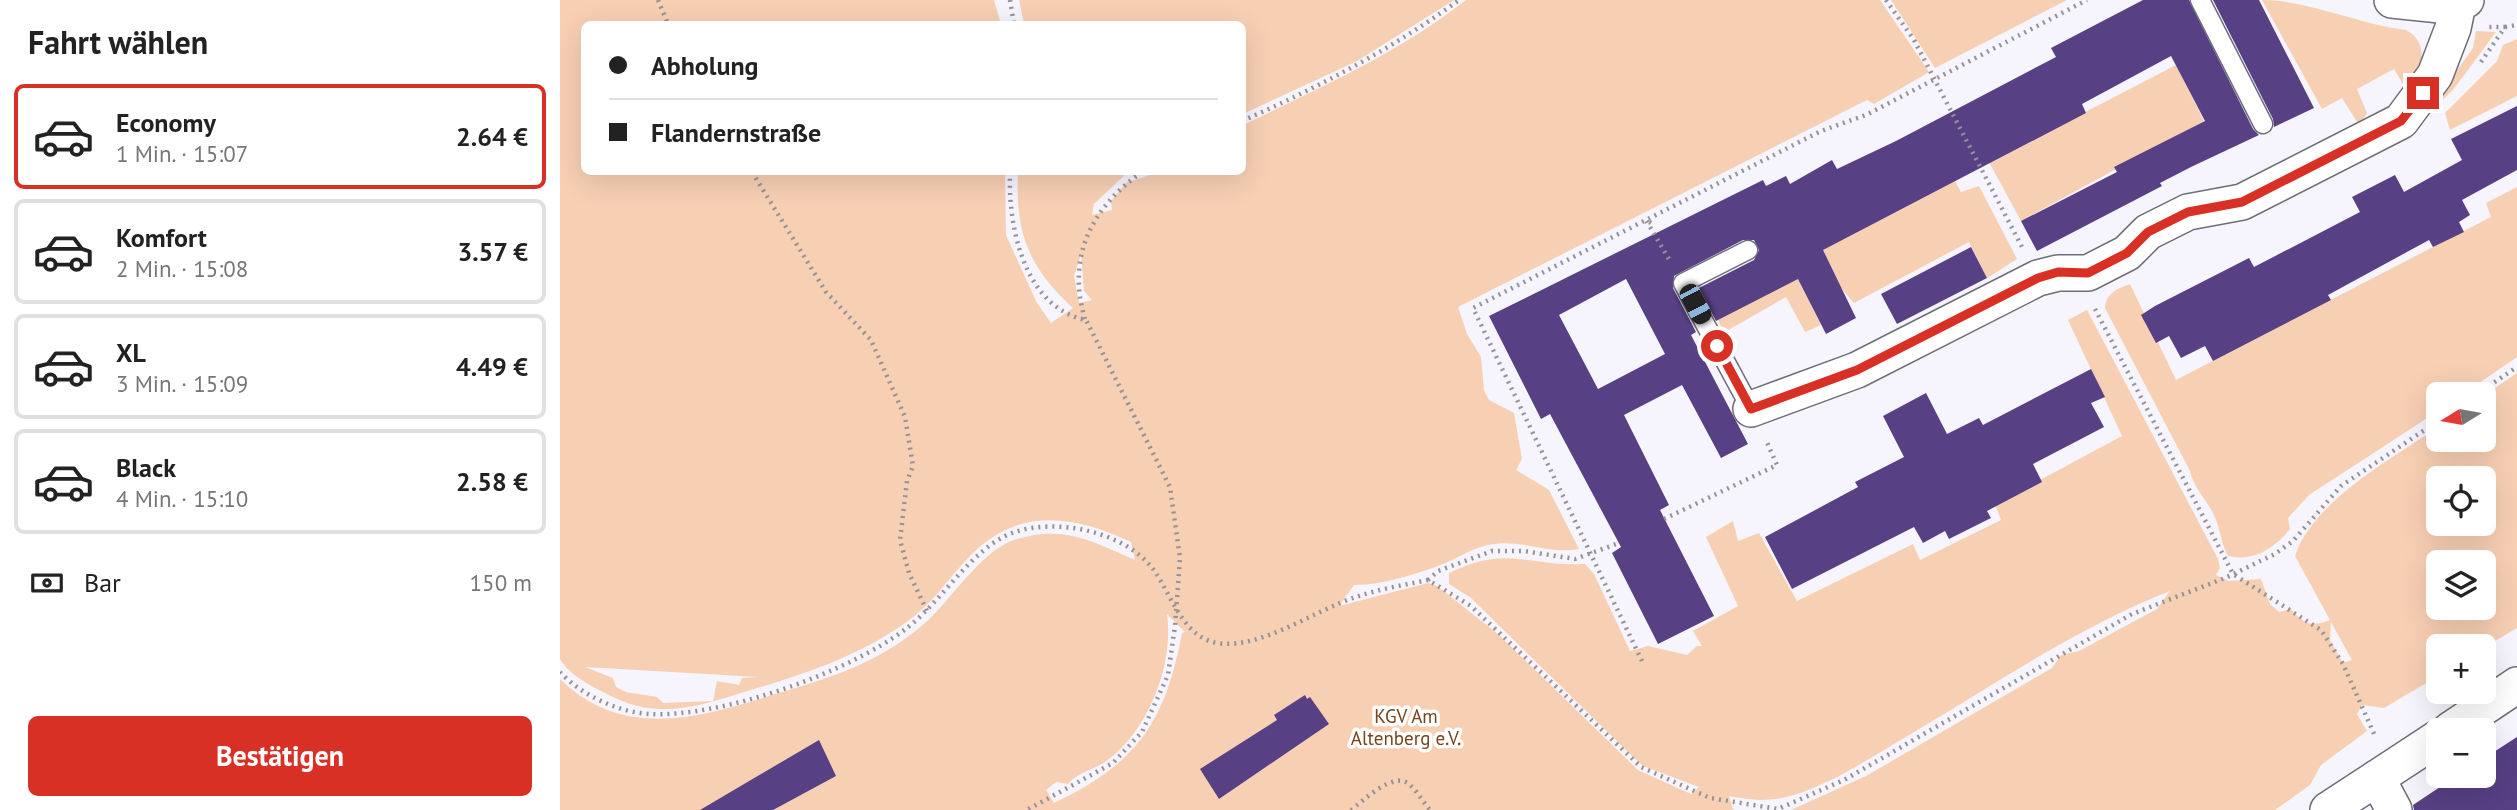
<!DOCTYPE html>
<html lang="de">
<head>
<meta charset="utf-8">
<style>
  body { margin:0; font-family:"PT Sans",sans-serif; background:#f2f2f2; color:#222; height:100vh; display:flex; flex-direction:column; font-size:26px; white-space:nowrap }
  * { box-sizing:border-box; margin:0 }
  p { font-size:23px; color:#767676 }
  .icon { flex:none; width:38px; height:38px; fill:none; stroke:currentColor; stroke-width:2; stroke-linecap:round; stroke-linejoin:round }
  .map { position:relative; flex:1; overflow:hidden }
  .side { display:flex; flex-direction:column; background:#fff; width:560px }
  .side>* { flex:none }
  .top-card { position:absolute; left:21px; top:21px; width:665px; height:154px; border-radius:10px; box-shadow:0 7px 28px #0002; display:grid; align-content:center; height:154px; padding:0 28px; background:#fff }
  .needle { width:46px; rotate:259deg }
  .controls { position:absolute; left:1866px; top:382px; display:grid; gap:14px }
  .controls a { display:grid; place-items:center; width:70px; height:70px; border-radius:10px; background:#fff; box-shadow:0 7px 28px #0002; font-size:35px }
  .end { position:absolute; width:32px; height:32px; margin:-16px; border:9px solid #d93025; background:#fff; box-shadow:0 0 0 4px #fff }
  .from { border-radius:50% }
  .car { position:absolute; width:21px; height:42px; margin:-21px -10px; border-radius:9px; box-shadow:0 0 5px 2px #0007; background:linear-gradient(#222 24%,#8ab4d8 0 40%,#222 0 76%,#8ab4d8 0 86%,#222 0) }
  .top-card b { display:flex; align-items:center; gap:24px; height:66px; font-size:26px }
  .top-card b+b { border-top:2px solid #e0e0e0 }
  .top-card i { width:18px; height:18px; background:#222 }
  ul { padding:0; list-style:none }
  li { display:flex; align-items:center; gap:21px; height:105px; margin:0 14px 10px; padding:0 14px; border:4px solid #e0e0e0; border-radius:10px }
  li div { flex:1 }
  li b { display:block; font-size:26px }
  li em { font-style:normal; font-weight:600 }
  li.selected { border-color:#d93025 }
  li>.icon { width:63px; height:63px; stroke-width:1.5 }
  h2 { padding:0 28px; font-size:32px; line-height:84px }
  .pay { display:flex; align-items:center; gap:18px; height:77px; padding:0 28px; font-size:26px }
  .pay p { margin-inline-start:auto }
  .primary-button { display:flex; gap:14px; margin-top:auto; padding:14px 28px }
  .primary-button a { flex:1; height:80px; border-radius:10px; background:#d93025; color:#fff; font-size:28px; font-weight:600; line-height:80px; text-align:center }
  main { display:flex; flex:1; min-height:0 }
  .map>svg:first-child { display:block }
</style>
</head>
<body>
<main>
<section class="side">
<h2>Fahrt wählen</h2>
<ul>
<li class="selected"><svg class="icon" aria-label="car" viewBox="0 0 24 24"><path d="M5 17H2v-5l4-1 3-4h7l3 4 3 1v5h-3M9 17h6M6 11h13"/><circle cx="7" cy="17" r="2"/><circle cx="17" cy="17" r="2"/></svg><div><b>Economy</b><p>1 Min. · 15:07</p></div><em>2.64 €</em></li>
<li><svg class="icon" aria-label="car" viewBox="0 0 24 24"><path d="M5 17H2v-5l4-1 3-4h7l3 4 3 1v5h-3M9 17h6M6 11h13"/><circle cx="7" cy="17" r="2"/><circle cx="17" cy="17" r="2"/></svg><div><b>Komfort</b><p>2 Min. · 15:08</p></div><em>3.57 €</em></li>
<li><svg class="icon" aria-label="car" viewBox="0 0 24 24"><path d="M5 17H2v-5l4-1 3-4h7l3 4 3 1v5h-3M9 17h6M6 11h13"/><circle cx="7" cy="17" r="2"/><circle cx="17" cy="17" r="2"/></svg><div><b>XL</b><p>3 Min. · 15:09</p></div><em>4.49 €</em></li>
<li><svg class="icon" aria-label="car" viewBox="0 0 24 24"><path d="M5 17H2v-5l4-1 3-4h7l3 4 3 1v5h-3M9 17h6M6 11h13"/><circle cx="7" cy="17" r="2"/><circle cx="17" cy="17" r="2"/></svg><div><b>Black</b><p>4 Min. · 15:10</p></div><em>2.58 €</em></li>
</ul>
<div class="pay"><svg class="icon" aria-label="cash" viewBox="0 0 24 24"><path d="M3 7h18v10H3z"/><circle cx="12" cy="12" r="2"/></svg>Bar<p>150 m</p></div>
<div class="primary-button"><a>Bestätigen</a></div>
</section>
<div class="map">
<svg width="1957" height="810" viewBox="0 0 1957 810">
  <rect width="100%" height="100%" fill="#f6f5fd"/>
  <!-- green -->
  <g fill="#f7cfb3" fill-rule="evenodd">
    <path d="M 0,0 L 434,0 L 441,24 L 24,24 L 24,172 L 445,172 L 446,235 L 477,303 L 491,323 L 513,308 C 468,267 455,232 458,172 L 568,172 L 534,204 L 532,215 L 552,210 L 551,201 L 566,183 L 598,172 L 682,172 L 683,125 C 760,88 838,53 906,0 L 1320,0 L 1369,72 L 1314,104 L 1307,100 L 898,307 L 907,334 L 921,357 L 924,390 L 929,400 L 954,413 L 962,459 L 956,470 L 989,490 L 1019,549 C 988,555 960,538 928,545 C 912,548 898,558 883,564 C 857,574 822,585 794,585 L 779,606 L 868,583 L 877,586 L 938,634 L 1078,770 L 1131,794 L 1139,787 L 1083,766 L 1068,752 L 911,598 L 889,584 L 889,573 C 948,544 967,567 1025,564 L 1034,574 L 1070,651 L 1088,646 L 1127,655 L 1137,646 L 1142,646 L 1133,631 L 1178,606 L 1146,537 L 1173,521 L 1178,541 L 1199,533 L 1237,601 L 1353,544 L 1360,560 L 1441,520 L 1435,504 L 1562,436 L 1508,320 L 1527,310 L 1658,559 L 1660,568 L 1656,575 L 1669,581 L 1701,579 L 1710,604 L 1719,612 L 1731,609 C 1744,625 1752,627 1770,620 L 1735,556 C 1752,502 1833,458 1878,427 L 1878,439 L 1923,439 L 1923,396 L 1957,373 L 1957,628 L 1923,648 L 1878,646 L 1878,676 L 1824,708 L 1802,705 L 1797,714 L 1807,731 L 1761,765 L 1750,785 L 1715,810 L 1231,810 L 1306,776 L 1492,668 L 1501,655 L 1519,651 L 1597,609 L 1610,591 C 1518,627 1434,685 1349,735 C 1313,756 1277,781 1237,794 C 1213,802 1193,801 1169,796 L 1173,809 L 1176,810 L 0,810 L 0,679 C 68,746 153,713 229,690 C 277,676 326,658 365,623 C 391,600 421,551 454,540 C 503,524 532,541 575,560 L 571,542 C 537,526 496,513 458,525 C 404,543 391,590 348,621 C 298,657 242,675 184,692 C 158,700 129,710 101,709 C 77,709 58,700 37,689 C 24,682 7,672 0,659 ZM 521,254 L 524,291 L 532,300 L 519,303 L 514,276 ZM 1878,478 L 1923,478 L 1923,523 L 1878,523 ZM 1878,562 L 1923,562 L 1923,607 L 1878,607 ZM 607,614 L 625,632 L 622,633 C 605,722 578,763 494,803 L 486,790 L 496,782 L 508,784 C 517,772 537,769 549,759 C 589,728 614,664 607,614 ZM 1771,622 L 1792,660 L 1783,663 L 1770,640 ZM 25,667 L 198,677 L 182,678 L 179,685 L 157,681 L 153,701 L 103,703 L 97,697 L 66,692 L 56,687 L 53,678 Z"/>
    <path d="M 459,0 L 894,0 L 797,61 L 683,114 L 682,24 L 464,24 Z"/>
    <path d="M 1331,0 L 1507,0 L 1375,68 Z"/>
    <path d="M 1702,0 C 1748,0 1798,24 1846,30 C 1861,38 1863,50 1861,66 L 1844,86 L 1834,69 L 1797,89 L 1807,113 L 1799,125 L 1782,98 L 1762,109 Z"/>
    <path d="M 1916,31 L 1936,32 L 1893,90 L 1875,107 L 1874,103 L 1913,48 Z"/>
    <path d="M 1957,39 L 1957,96 L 1890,130 L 1885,113 L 1937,61 L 1943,45 Z"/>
    <path d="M 1616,65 L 1644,121 L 1461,221 L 1429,162 Z"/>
    <path d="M 1395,181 L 1401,192 L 1419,186 L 1457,259 L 1427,278 L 1409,242 L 1294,303 L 1281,288 L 1251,304 L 1261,325 L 1245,332 L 1226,297 L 1163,333 L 1158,319 L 1236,263 Z"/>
    <path d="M 1957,187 L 1957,357 L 1903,394 L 1878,394 L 1878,411 L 1749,495 L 1728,518 L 1730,529 C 1715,548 1693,562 1668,556 C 1661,543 1661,533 1656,520 C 1649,501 1634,490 1630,471 L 1545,308 C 1546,293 1557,289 1570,284 L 1616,380 L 1931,217 L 1926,203 Z"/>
  </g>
  <!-- building -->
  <g fill="#574084" fill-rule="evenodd">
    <path d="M 1583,0 L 1629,0 L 1693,129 L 1699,135 L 1631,167 L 1600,183 L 1602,186 L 1477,251 L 1461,221 L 1557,172 L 1554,167 L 1645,121 L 1611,56 L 1522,104 L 1526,113 L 1263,250 L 1296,318 L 1266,334 L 1238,279 L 1156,321 L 1139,288 L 1194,260 L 1199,250 L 1194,240 L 1183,240 L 1114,276 L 1113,288 L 1136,332 L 1131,335 L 1188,444 L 1161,458 L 1122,385 L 1064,415 L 1109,505 L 1100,510 L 1154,616 L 1098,644 L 1052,553 L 1061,547 L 990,414 L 981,419 L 929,316 L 1203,180 L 1206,186 L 1226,176 L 1230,184 L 1272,160 L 1277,169 L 1336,141 L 1496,57 L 1491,48 ZM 1066,279 L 1105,354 L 1038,389 L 999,315 Z"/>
    <path d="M 1653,0 L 1699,0 L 1754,108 L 1714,127 L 1713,119 Z"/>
    <path d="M 1957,106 L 1957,170 L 1902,200 L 1910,215 L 1899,222 L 1904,232 L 1873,247 L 1869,240 L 1768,295 L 1771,300 L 1653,361 L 1645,346 L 1621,358 L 1609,336 L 1596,343 L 1581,315 L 1595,306 L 1689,258 L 1694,267 L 1800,212 L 1792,197 L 1835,175 L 1844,192 L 1902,160 L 1891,139 Z"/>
    <path d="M 1411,247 L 1427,278 L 1337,324 L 1321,294 Z"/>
    <path d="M 1531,369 L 1545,397 L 1531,403 L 1544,427 L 1473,464 L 1482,482 L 1427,511 L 1431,518 L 1389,539 L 1385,531 L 1363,543 L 1354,527 L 1232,589 L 1205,537 L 1298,487 L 1295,482 L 1344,457 L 1323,416 L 1366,393 L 1387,434 L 1419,418 L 1423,425 Z"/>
    <path d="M 745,695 L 747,699 L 750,697 L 769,724 L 659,799 L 640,769 L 717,720 L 714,715 Z"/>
    <path d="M 1957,737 L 1957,810 L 1854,810 L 1853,805 L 1898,775 L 1923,775 L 1923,759 Z"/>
    <path d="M 259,740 L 276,776 L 213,810 L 140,810 Z"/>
  </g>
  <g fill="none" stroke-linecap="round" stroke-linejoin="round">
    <defs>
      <g id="lane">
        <path d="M 1640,0 L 1703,124"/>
        <path d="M 1188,250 L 1123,283 L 1191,409"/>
      </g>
      <g id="street">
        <path d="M 1832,0 L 1880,5 L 1906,0"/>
        <path d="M 1191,409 L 1297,370 L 1478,278 L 1498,273 L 1528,273 L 1567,253 L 1588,232 L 1628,212 L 1682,202 L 1841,121 L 1875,75 L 1893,28 L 1898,4"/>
        <path d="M 1890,730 L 1957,685"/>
        <path d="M 1817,778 L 1834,810"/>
        <path d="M 1768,810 L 1878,738"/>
      </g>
    </defs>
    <!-- lane casing -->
    <use href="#lane" stroke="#706d79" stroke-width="21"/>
    <!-- street casing -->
    <use href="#street" stroke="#706d79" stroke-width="38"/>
    <!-- path -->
    <g stroke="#949299" stroke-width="4.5" stroke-dasharray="2 5" stroke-linecap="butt">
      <path d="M 98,0 L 108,24"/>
      <path d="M 450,0 L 454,24"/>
      <path d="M 1326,0 L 1354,40 L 1462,247"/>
      <path d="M 1945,27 L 1957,25"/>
      <path d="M 1921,62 L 1945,27 L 1929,27"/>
      <path d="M 682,121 C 759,87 832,49 899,0"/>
      <path d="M 192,172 L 266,292 L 311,340 L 345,417 L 353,466 L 347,481 L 340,540 L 349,573 L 367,611"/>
      <path d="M 450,172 C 448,225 463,307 526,320 L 610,487 L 620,558 L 615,626 L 608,675 L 582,732 L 553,763 L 467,810"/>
      <path d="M 1091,223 L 1086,220 L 1110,261"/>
      <path d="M 1535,309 L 1673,574 L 1761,630 L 1783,664 L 1815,736"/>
      <path d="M 525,319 C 506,257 532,207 582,172"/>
      <path d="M 1917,394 L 1957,367"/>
      <path d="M 1104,519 L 1217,465 L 1206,440"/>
      <path d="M 868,580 L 878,571 L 932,551 L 964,551 L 1015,559 L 1059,543"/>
      <path d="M 1082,661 L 913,308 L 1261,131 L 1306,115 L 1527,0"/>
      <path d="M 0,672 C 21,695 58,712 89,714 C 161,718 290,672 347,628 C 382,601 412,548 452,533 C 495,517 564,531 593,569 C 611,593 622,637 657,643 C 700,650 755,610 796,597 C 819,589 844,585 868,580 L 911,606 L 1081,767 L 1150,798 L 1218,809 L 1284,780 L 1572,614 L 1665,578 L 1715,554 L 1733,541 L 1781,486 L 1878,421"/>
      <path d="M 791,810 C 803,801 833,771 849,784 C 857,791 863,802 870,810"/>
    </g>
    <!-- lane -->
    <use href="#lane" stroke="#fff" stroke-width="18"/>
    <!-- street -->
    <use href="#street" stroke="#fff" stroke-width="35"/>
  </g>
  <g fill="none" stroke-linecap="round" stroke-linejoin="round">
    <!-- route -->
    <path stroke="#d93025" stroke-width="9" d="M 1157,346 L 1191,409 L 1297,370 L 1478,278 L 1498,272 L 1528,273 L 1567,253 L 1588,232 L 1628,212 L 1682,202 L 1841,121 L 1863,93"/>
  </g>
  <g text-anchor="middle" stroke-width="7" stroke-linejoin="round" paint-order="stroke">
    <!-- park labels -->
    <g font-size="19" fill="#74451d" stroke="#fff">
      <text x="846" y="723">KGV Am<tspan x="846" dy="22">Altenberg e.V.</tspan></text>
    </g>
  </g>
</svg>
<div class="controls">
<a><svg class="needle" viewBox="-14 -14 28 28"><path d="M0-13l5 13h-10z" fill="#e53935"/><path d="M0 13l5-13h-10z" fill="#767676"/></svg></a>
<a><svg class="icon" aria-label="locate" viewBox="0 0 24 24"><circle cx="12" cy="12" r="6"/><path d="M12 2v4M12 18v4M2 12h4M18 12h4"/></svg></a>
<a><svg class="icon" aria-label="layers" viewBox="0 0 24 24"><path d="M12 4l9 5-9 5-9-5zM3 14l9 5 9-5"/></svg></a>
<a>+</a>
<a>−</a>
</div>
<i class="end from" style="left:1157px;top:346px"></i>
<i class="end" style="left:1863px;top:93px"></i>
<i class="car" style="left:1135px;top:304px;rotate:152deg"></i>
<div class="top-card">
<b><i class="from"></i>Abholung</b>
<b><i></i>Flandernstraße</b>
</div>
</div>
</main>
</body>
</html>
